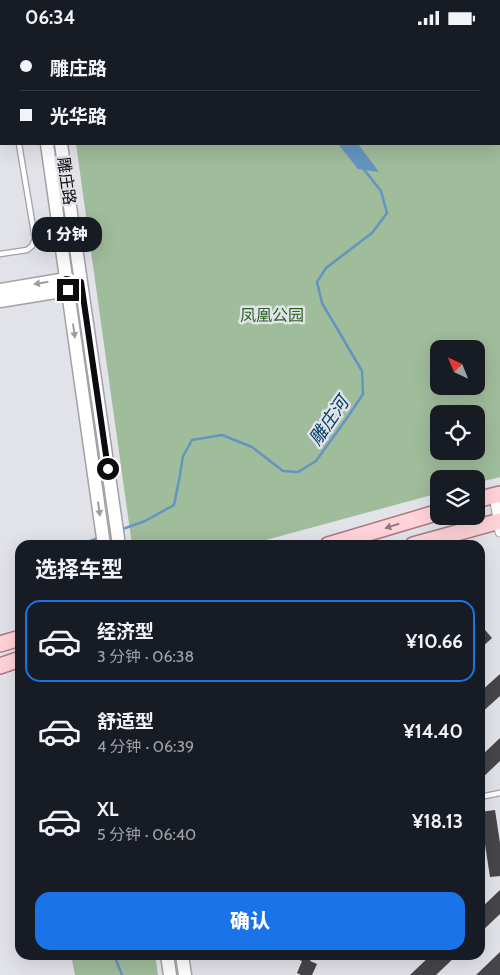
<!DOCTYPE html>
<html lang="zh">
<head>
<meta charset="utf-8">
<style>
  body { margin:0; font-family:Cabin,"Noto Sans SC",sans-serif; background:#242831; color:#f1f3f6; height:100vh; display:flex; flex-direction:column; font-size:19px; white-space:nowrap }
  * { box-sizing:border-box; margin:0 }
  p { font-size:16px; color:#9ea1a6 }
  .icon { flex:none; width:28px; height:28px; fill:none; stroke:currentColor; stroke-width:2; stroke-linecap:round; stroke-linejoin:round }
  .map { position:relative; flex:1; overflow:hidden }
  .sheet { position:absolute; left:15px; top:505px; width:470px; height:420px; display:flex; flex-direction:column; background:#171b24; border-radius:15px; box-shadow:0 5px 20px #0002 }
  .sheet>* { flex:none }
  .guide { position:absolute; left:0px; top:0px; width:500px; height:110px; box-shadow:0 5px 20px #0002; display:grid; align-content:center; height:110px; padding:0 20px; background:#171b24 }
  .needle { width:32px; rotate:317deg }
  .tools { position:absolute; left:430px; top:305px; display:grid; gap:10px }
  .tools a { display:grid; place-items:center; width:55px; height:55px; border-radius:10px; background:#171b24; box-shadow:0 5px 20px #0002; font-size:25px }
  .end { position:absolute; width:22px; height:22px; margin:-11px; border:6px solid #0c0c0e; background:#fff; box-shadow:0 0 0 2px #fff }
  .from { border-radius:50% }
  .bubble { position:absolute; height:35px; border-radius:15px; background:#171b24; box-shadow:0 5px 20px #0002; font-size:16px; font-weight:800; line-height:35px; text-align:center }
  .guide b { display:flex; align-items:center; gap:18px; height:48px; font-size:19px }
  .guide b+b { border-top:1px solid #363941 }
  .guide i { width:12px; height:12px; background:#f1f3f6 }
  ul { padding:0; list-style:none }
  li { display:flex; align-items:center; gap:15px; height:82px; margin:0 10px 8px; padding:0 10px; border:2px solid transparent; border-radius:15px }
  li div { flex:1 }
  li b { display:block; font-size:19px }
  li em { font-style:normal; font-weight:800 }
  li.on { border-color:#1a73e8 }
  li>.icon { width:45px; height:45px; stroke-width:1.5 }
  h2 { padding:0 20px; font-size:22px; line-height:60px }
  .action { display:flex; gap:10px; margin-top:auto; padding:10px 20px }
  .action a { flex:1; height:58px; border-radius:15px; background:#1a73e8; color:#fff; font-size:20px; font-weight:800; line-height:58px; text-align:center }
  .status { display:flex; justify-content:space-between; align-items:center; height:35px; padding:0 25px; background:#171b24; direction:ltr }
  .status svg { height:14px; fill:currentColor }
  .map>svg:first-child { display:block }
</style>
</head>
<body>
<div class="status"><b>06:34</b><svg viewBox="0 0 49 12"><path d="M0 12V9h3v3zM5 12V6h3v6zM10 12V3h3v9zM15 12V0h3v12zM26 1h20v11H26zM47 4h2v5h-2z"/></svg></div>
<div class="map">
<svg width="500" height="940" viewBox="0 0 500 940">
  <rect width="100%" height="100%" fill="#e2e2e9"/>
  <!-- green -->
  <g fill="#9fbc9b" fill-rule="evenodd">
    <path d="M 499,101 L 500,108 L 500,442 L 476,448 L 476,444 L 439,444 L 439,458 L 248,510 L 132,510 L 76,109 L 499,109 ZM 439,314 L 476,314 L 476,351 L 439,351 ZM 439,379 L 476,379 L 476,416 L 439,416 Z"/>
    <path d="M 71,920 L 155,920 L 158,940 L 75,940 Z"/>
  </g>
  <!-- water -->
  <path fill="#6494c0" d="M 338,109 L 358,109 L 379,137 L 358,134 Z"/>
  <g fill="none" stroke-linecap="round" stroke-linejoin="round">
    <!-- stream -->
    <g stroke="#6494c0" stroke-width="2.5">
      <path d="M 120,495 L 145,486 L 174,470 L 180,440 L 183,421 L 192,405 L 222,400 L 252,412 L 283,436 L 298,437 L 316,426 L 347,383 L 363,359 L 362,336 L 322,268 L 317,247 L 326,233 L 372,198 L 387,178 L 381,156 L 362,132"/>
      <path d="M 80,510 L 98,503"/>
      <path d="M 114,920 L 122,940"/>
    </g>
  </g>
  <!-- building -->
  <g fill="#45454a">
    <path d="M 480,589 L 492,603 L 480,614 Z"/>
    <path d="M 500,639 L 500,661 L 480,679 L 480,657 Z"/>
    <path d="M 500,703 L 500,726 L 480,745 L 480,722 Z"/>
    <path d="M 495,775 L 500,808 L 500,841 L 490,842 L 480,777 Z"/>
    <path d="M 500,855 L 500,879 L 480,898 L 480,874 Z"/>
    <path d="M 500,917 L 500,940 L 476,940 Z"/>
    <path d="M 287,920 L 313,920 L 310,926 L 317,929 L 312,940 L 301,940 L 297,938 L 302,926 Z"/>
    <path d="M 431,920 L 457,920 L 436,940 L 410,940 Z"/>
  </g>
  <g fill="none" stroke-linecap="round" stroke-linejoin="round">
    <defs>
      <g id="lane">
        <path d="M 401,0 L 401,1"/>
        <path d="M 0,3 L 1,10"/>
        <path d="M 0,219 L 27,215 L 32,211 L 35,204 L 19,109"/>
        <path d="M 480,762 L 500,758"/>
      </g>
      <g id="street">
        <path d="M 494,0 L 494,1"/>
        <path d="M 204,1 L 210,0"/>
        <path d="M 499,25 L 500,31"/>
        <path d="M 494,460 L 500,497"/>
      </g>
      <g id="secondary">
        <path d="M 27,0 L 28,1"/>
        <path d="M 42,0 L 42,1"/>
        <path d="M 47,109 L 104,510"/>
        <path d="M 61,109 L 119,510"/>
        <path d="M 0,255 L 66,244 L 74,246"/>
        <path d="M 0,266 L 68,255 L 73,252"/>
        <path d="M 167,920 L 170,940"/>
        <path d="M 182,920 L 185,940"/>
      </g>
      <g id="primary">
        <path d="M 476,465 L 500,459"/>
        <path d="M 328,510 L 439,477"/>
        <path d="M 413,510 L 500,486"/>
        <path d="M 0,609 L 20,603"/>
        <path d="M 0,631 L 20,624"/>
      </g>
    </defs>
    <!-- lane casing -->
    <use href="#lane" stroke="#a1a1a7" stroke-width="7"/>
    <!-- street casing -->
    <use href="#street" stroke="#a1a1a7" stroke-width="11"/>
    <!-- secondary casing -->
    <use href="#secondary" stroke="#a1a1a7" stroke-width="15"/>
    <!-- primary casing -->
    <use href="#primary" stroke="#aa7a81" stroke-width="18"/>
    <!-- lane -->
    <use href="#lane" stroke="#fff" stroke-width="4.5"/>
    <!-- street -->
    <use href="#street" stroke="#fff" stroke-width="9"/>
    <!-- secondary -->
    <use href="#secondary" stroke="#fff" stroke-width="12"/>
    <!-- primary -->
    <use href="#primary" stroke="#ffd3d9" stroke-width="15"/>
  </g>
  <!-- one-way arrows -->
  <defs><path id="oneway-solid" d="M-6-.8H1V-3.2L6.5 0L1 3.2V.8H-6Z" transform="scale(1.25)"/></defs>
  <g fill="#9e9e9f">
    <use href="#oneway-solid" transform="translate(41 248) rotate(171)"/>
    <use href="#oneway-solid" transform="translate(74 296) rotate(82)"/>
    <use href="#oneway-solid" transform="translate(99 474) rotate(82)"/>
  </g>
  <use fill="#92797e" href="#oneway-solid" transform="translate(392 491) rotate(163)"/>
  <g fill="none" stroke-linecap="round" stroke-linejoin="round">
    <!-- route -->
    <path stroke="#0c0c0e" stroke-width="6" d="M 68,255 L 66,244 L 81,247 L 108,434"/>
  </g>
  <g text-anchor="middle" stroke-width="5" stroke-linejoin="round" paint-order="stroke">
    <!-- street labels -->
    <g font-size="16" fill="#0c0c0e" stroke="#e2e2e9">
      <text transform="translate(67 146) rotate(82)" y="6">雕庄路</text>
    </g>
    <!-- park labels -->
    <g font-size="16" fill="#286222" stroke="#e2e2e9">
      <text x="272" y="286">凤凰公园</text>
    </g>
    <!-- water labels -->
    <g font-size="18" font-style="italic" fill="#023e68" stroke="#e2e2e9">
      <text transform="translate(329 386) rotate(-55)" y="6">雕庄河</text>
    </g>
  </g>
</svg>
<div class="tools">
<a><svg class="needle" viewBox="-14 -14 28 28"><path d="M0-13l5 13h-10z" fill="#e53935"/><path d="M0 13l5-13h-10z" fill="#9ea1a6"/></svg></a>
<a><svg class="icon" aria-label="locate" viewBox="0 0 24 24"><circle cx="12" cy="12" r="6"/><path d="M12 2v4M12 18v4M2 12h4M18 12h4"/></svg></a>
<a><svg class="icon" aria-label="layers" viewBox="0 0 24 24"><path d="M12 4l9 5-9 5-9-5zM3 14l9 5 9-5"/></svg></a>
</div>
<i class="end from" style="left:108px;top:434px"></i>
<i class="end" style="left:68px;top:255px"></i>
<div class="bubble" style="left:32px;top:182px;width:70px">1 分钟</div>
<div class="guide">
<b><i class="from"></i>雕庄路</b>
<b><i></i>光华路</b>
</div>
<section class="sheet">
<h2>选择车型</h2>
<ul>
<li class="on"><svg class="icon" aria-label="car" viewBox="0 0 24 24"><path d="M5 17H2v-5l4-1 3-4h7l3 4 3 1v5h-3M9 17h6M6 11h13"/><circle cx="7" cy="17" r="2"/><circle cx="17" cy="17" r="2"/></svg><div><b>经济型</b><p>3 分钟 · 06:38</p></div><em>¥10.66</em></li>
<li><svg class="icon" aria-label="car" viewBox="0 0 24 24"><path d="M5 17H2v-5l4-1 3-4h7l3 4 3 1v5h-3M9 17h6M6 11h13"/><circle cx="7" cy="17" r="2"/><circle cx="17" cy="17" r="2"/></svg><div><b>舒适型</b><p>4 分钟 · 06:39</p></div><em>¥14.40</em></li>
<li><svg class="icon" aria-label="car" viewBox="0 0 24 24"><path d="M5 17H2v-5l4-1 3-4h7l3 4 3 1v5h-3M9 17h6M6 11h13"/><circle cx="7" cy="17" r="2"/><circle cx="17" cy="17" r="2"/></svg><div><b>XL</b><p>5 分钟 · 06:40</p></div><em>¥18.13</em></li>
</ul>
<div class="action"><a>确认</a></div>
</section>
</div>
</body>
</html>
